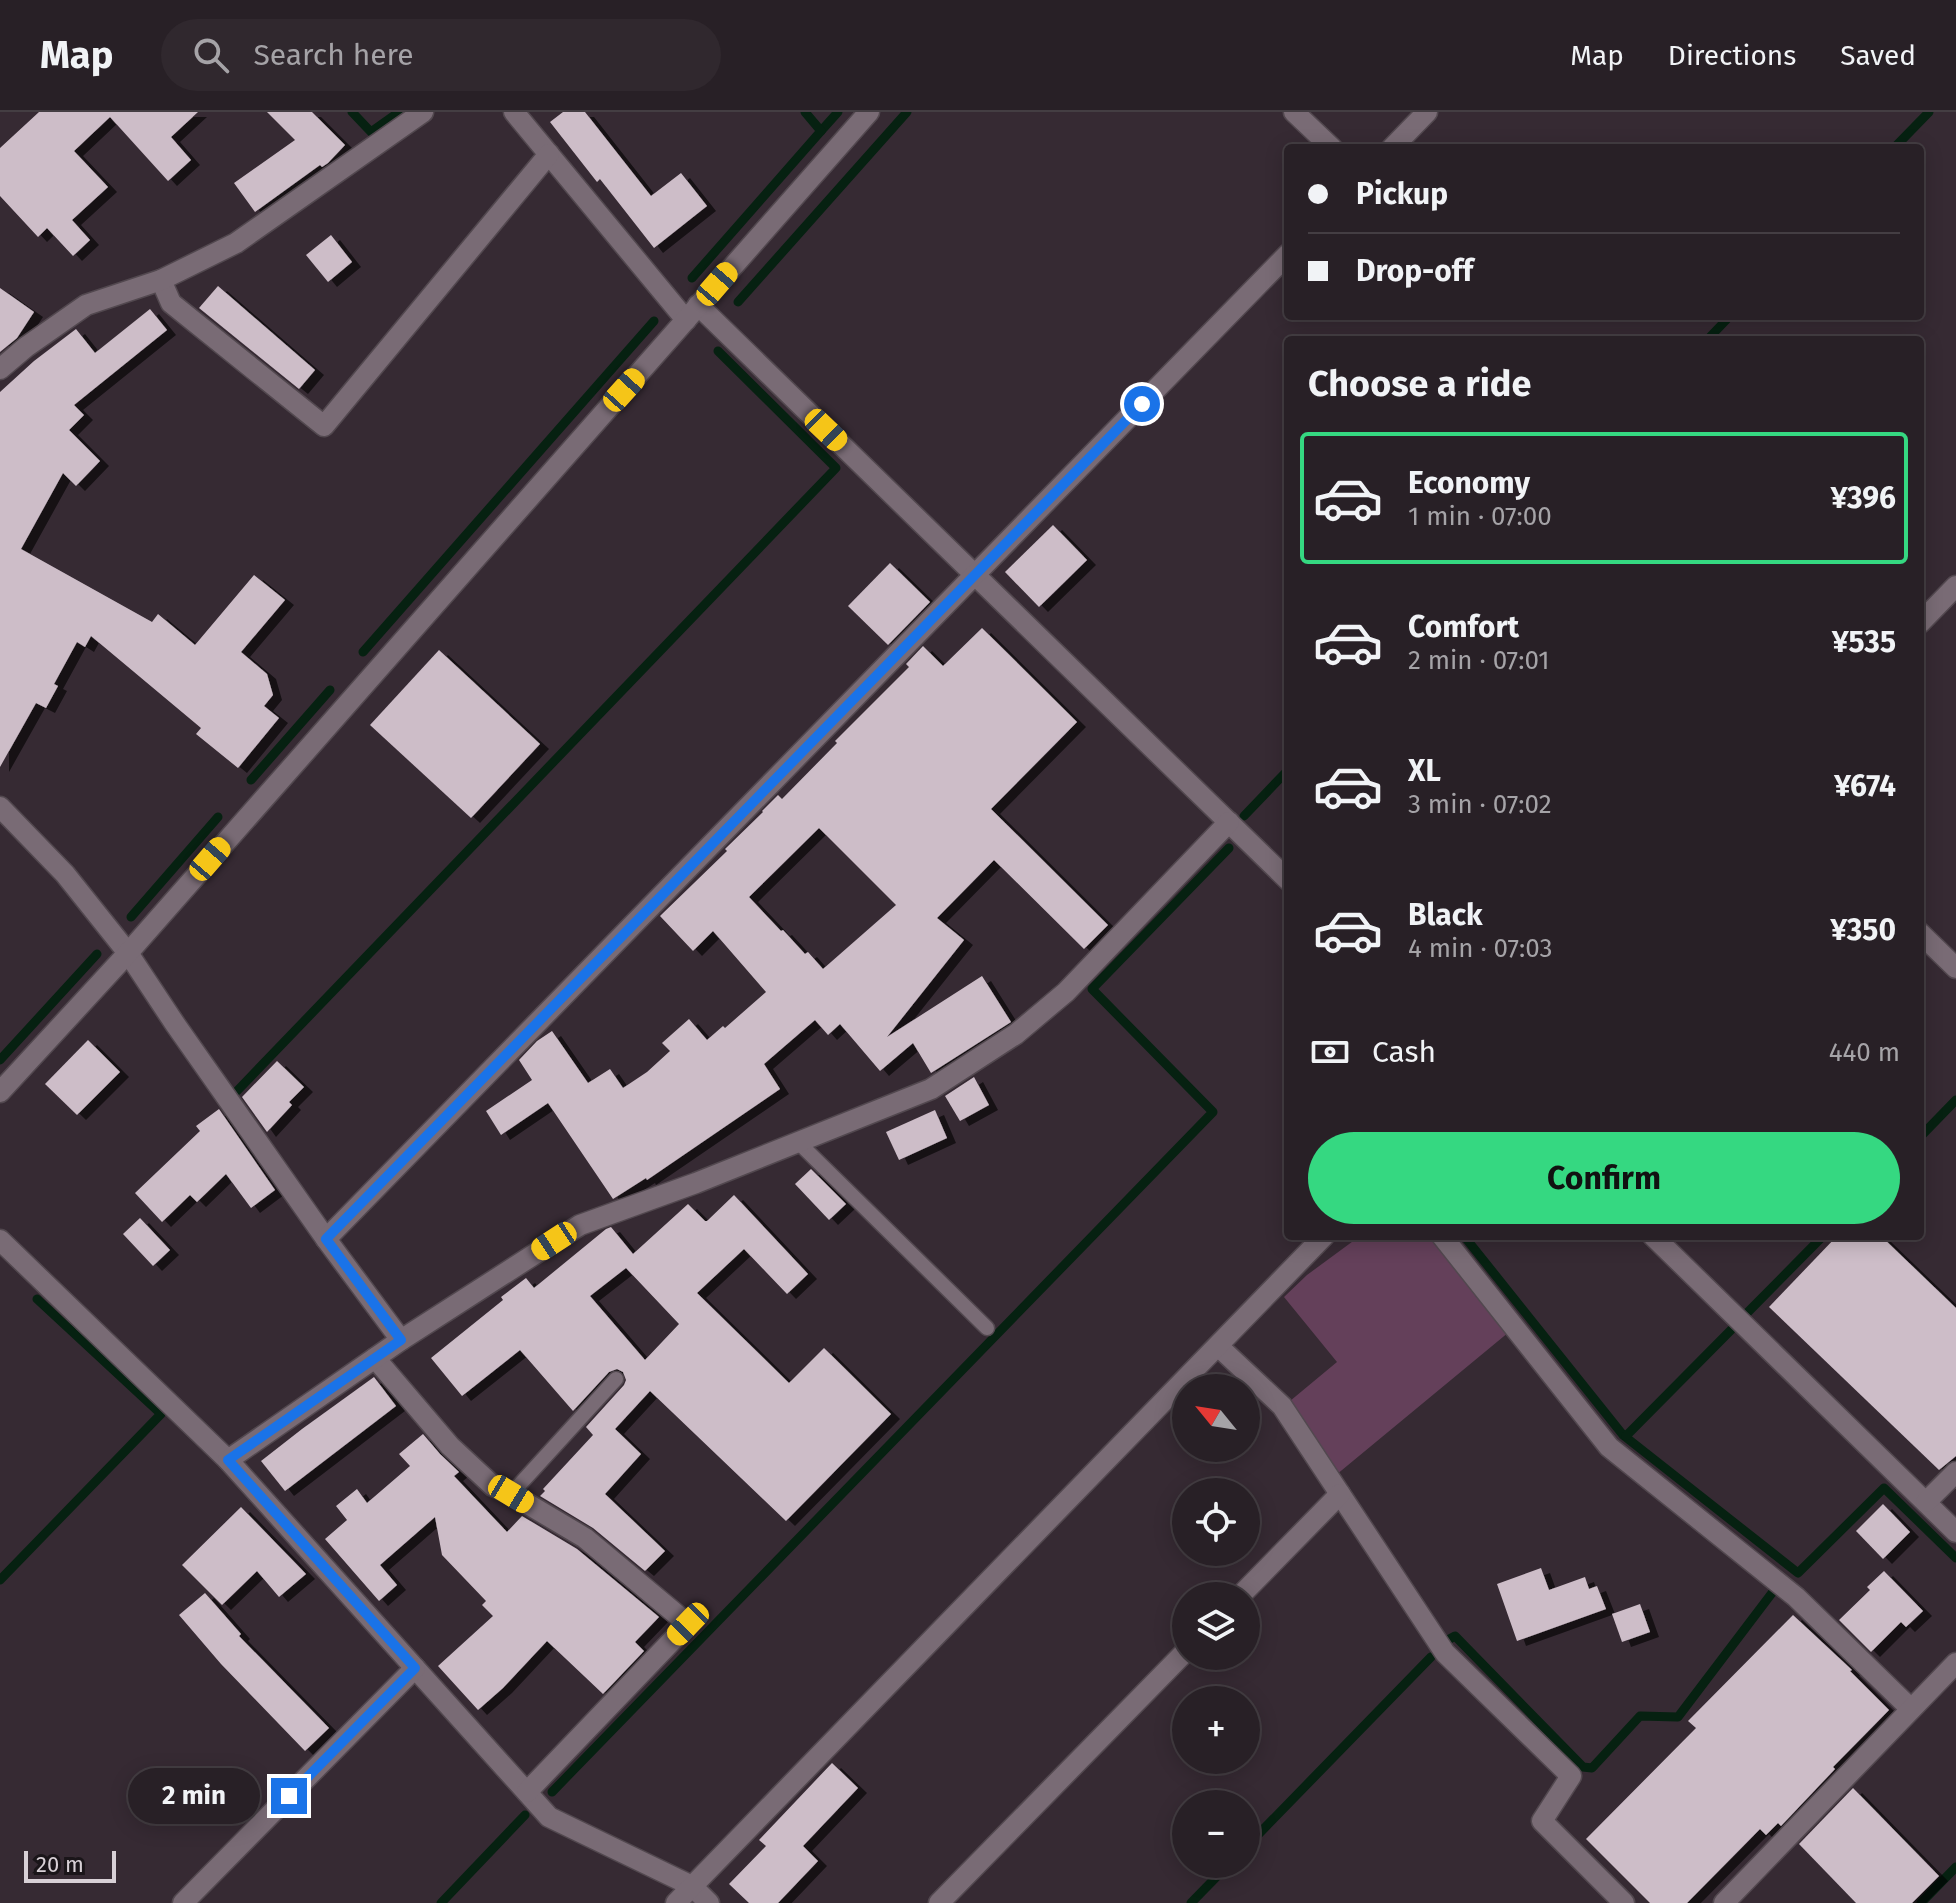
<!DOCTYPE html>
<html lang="en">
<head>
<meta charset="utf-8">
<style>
  body { margin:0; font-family:"Fira Sans",sans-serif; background:#30282e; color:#f1f3f6; height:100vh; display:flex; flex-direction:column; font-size:30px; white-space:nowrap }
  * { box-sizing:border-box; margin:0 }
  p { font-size:26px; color:#a5a3a7 }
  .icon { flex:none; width:44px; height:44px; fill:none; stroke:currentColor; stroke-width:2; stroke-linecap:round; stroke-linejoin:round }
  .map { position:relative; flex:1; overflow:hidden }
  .details { position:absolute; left:1284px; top:224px; width:640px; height:904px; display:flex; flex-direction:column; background:#282026; border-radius:8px; box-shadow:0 4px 20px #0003,0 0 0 2px #443e43 }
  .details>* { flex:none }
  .banner { position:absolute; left:1284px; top:32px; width:640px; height:176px; border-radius:8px; box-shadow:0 4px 20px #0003,0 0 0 2px #443e43; display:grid; align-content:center; height:176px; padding:0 24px; background:#282026 }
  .needle { width:52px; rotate:300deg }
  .buttons { position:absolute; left:1172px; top:1262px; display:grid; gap:16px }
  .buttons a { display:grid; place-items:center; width:88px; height:88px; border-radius:50%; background:#282026; box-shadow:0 4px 20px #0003,0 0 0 2px #443e43; font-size:40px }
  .scale { position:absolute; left:24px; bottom:20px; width:92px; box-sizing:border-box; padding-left:8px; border:4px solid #d8d0d6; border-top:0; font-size:22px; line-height:28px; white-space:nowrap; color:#d8d0d6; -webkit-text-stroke:6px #1a1519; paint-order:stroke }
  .end { position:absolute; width:36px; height:36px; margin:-18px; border:10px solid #1a73e8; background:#fff; box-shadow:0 0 0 4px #fff }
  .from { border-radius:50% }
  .bubble { position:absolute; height:56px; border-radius:28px; background:#282026; box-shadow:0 4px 20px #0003,0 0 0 2px #443e43; font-size:26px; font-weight:700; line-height:56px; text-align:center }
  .car { position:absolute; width:24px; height:48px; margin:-24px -12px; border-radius:10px; box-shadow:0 0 6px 2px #0007; background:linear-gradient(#f5c518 24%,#345 0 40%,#f5c518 0 76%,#345 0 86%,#f5c518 0) }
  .banner b { display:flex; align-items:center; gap:28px; height:76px; font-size:30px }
  .banner b+b { border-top:2px solid #443e43 }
  .banner i { width:20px; height:20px; background:#f1f3f6 }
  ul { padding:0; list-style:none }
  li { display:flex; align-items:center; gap:24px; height:132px; margin:0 16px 12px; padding:0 8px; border:4px solid transparent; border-radius:8px }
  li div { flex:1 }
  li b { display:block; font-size:30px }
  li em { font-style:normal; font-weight:700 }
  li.selected { border-color:#35d881 }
  li>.icon { width:72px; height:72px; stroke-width:1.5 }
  h2 { padding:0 24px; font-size:36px; line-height:96px }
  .pay { display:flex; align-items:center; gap:20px; height:88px; padding:0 24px; font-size:30px }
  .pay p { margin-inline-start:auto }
  .cta { display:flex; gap:16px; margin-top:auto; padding:16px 24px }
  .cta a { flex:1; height:92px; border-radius:48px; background:#35d881; color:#111; font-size:32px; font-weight:700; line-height:92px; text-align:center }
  header { display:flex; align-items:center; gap:48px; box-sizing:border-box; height:112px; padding:0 40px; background:#282026; border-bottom:2px solid #443e43 }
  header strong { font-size:38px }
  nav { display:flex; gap:44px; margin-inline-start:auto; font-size:28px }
  .search { width:560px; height:72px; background:#30282e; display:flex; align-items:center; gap:20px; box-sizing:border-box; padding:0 28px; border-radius:44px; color:#a5a3a7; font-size:30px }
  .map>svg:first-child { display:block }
</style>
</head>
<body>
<header>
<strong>Map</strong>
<div class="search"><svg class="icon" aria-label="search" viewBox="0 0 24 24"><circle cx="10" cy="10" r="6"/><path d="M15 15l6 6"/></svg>Search here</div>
<nav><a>Map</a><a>Directions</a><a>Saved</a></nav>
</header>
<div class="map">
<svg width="1956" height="1791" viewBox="0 0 1956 1791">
  <defs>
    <filter id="shadow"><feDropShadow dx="9" dy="5" stdDeviation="0" flood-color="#0009"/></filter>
  </defs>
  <rect width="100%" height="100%" fill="#362a33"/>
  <!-- green -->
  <path fill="#64405a" d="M 1360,1124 L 1430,1124 L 1509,1220 L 1336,1363 L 1290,1289 L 1337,1250 L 1284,1185 L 1307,1163 Z"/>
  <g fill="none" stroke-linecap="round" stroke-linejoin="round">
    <!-- stream -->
    <g stroke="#062111" stroke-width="9">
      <path d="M 352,0 L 371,20 L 399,0"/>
      <path d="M 821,19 L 838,0"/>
      <path d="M 1894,36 L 1929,0"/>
      <path d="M 692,166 L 821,19 L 805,0"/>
      <path d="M 738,190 L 907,0"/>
      <path d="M 1707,228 L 1730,204"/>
      <path d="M 363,540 L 654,209"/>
      <path d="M 251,668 L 330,578"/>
      <path d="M 1244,704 L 1288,658"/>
      <path d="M 131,805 L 218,705"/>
      <path d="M 0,948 L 97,842"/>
      <path d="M 237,979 L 836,356 L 718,239"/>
      <path d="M 1920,1025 L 1956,988"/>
      <path d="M 1464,1124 L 1623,1323 L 1798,1461 L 1884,1376 L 1956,1446"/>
      <path d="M 1748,1200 L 1823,1124"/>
      <path d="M 1626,1324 L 1731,1218"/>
      <path d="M 0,1468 L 161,1302 L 37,1187"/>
      <path d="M 1446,1529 L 1455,1524 L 1583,1655 L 1592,1656 L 1640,1604 L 1678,1605 L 1772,1481"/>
      <path d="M 552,1680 L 1213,1000 L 1092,877 L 1229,736"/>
      <path d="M 1246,1735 L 1431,1545"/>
      <path d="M 441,1791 L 525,1703"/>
      <path d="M 1191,1791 L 1229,1752"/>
      <path d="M 1921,1791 L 1956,1755"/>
    </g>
  </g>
  <!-- building -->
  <g fill="#cdbdc8" fill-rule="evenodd" filter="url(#shadow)">
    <path d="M 39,0 L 198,0 L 171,25 L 191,48 L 168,69 L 110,5 L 74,39 L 108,75 L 72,108 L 90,128 L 73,144 L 47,116 L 38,125 L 0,84 L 0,36 Z"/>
    <path d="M 267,0 L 312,0 L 345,33 L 328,51 L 322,55 L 320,53 L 255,100 L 234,71 L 295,28 Z"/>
    <path d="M 563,0 L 585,0 L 651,84 L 681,61 L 707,94 L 654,136 L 600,67 L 597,70 L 550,10 Z"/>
    <path d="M 331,123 L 352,150 L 328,170 L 306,143 Z"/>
    <path d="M 218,174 L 315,258 L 299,277 L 199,196 Z"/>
    <path d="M 0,176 L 34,200 L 17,226 L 0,240 Z"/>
    <path d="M 150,197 L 167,218 L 74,293 L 84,303 L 69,318 L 100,349 L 76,374 L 63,361 L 21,437 L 152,510 L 158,502 L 195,533 L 254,463 L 285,488 L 241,540 L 267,562 L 273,583 L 264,594 L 279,606 L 238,656 L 196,622 L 201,616 L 91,524 L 85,535 L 77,530 L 54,572 L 58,574 L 46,596 L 36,591 L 0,655 L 0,280 L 34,249 L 76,217 L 95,241 Z"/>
    <path d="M 1053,413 L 1087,448 L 1039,495 L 1005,460 Z"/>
    <path d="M 890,451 L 930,490 L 888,533 L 848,494 Z"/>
    <path d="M 982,516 L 1077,610 L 991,697 L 1108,813 L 1084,837 L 994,748 L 937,806 L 964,828 L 887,925 L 982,864 L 1011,910 L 931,961 L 913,931 L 880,959 L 840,912 L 828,923 L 815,908 L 764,952 L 780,977 L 647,1068 L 646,1066 L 613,1087 L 548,991 L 501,1023 L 486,999 L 532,968 L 519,948 L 537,929 L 552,919 L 588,971 L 610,957 L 623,976 L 647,960 L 670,939 L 662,931 L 689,907 L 707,928 L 723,914 L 725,916 L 766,880 L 713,819 L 693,839 L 660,804 L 727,739 L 725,737 L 763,700 L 762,699 L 778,683 L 782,687 L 837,631 L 835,629 L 909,555 L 906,552 L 923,534 L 943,554 ZM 819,716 L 896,793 L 823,857 L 808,840 L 805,842 L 783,818 L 781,819 L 749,785 Z"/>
    <path d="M 439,538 L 540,632 L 471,706 L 370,613 Z"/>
    <path d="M 88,928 L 120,960 L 77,1003 L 45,972 Z"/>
    <path d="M 277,949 L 304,975 L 289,990 L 292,993 L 267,1020 L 242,985 Z"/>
    <path d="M 974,965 L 989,993 L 960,1009 L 945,984 Z"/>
    <path d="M 219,997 L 275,1078 L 251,1096 L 226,1062 L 197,1090 L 190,1083 L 162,1110 L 135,1081 L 200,1019 L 196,1014 Z"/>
    <path d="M 935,998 L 947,1026 L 899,1048 L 886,1020 Z"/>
    <path d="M 811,1057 L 846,1092 L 829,1108 L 795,1072 Z"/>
    <path d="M 734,1083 L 808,1162 L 787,1182 L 744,1137 L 697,1181 L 789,1271 L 824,1236 L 891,1302 L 786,1409 L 650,1279 L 615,1317 L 641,1342 L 605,1382 L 665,1439 L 645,1459 L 593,1416 L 540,1384 L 545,1379 L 543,1377 L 593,1323 L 586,1315 L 624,1273 L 626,1268 L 623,1260 L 617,1257 L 609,1260 L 573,1299 L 520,1238 L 462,1284 L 431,1246 L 503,1188 L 501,1185 L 526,1166 L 534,1176 L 606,1117 L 611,1115 L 633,1142 L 688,1092 L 705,1109 L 707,1109 ZM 626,1156 L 679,1212 L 645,1248 L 590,1184 Z"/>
    <path d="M 140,1106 L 170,1138 L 153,1154 L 123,1122 Z"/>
    <path d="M 1837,1124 L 1881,1124 L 1956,1196 L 1956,1344 L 1939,1358 L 1769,1195 Z"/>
    <path d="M 374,1265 L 396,1294 L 285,1379 L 261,1349 L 302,1317 Z"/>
    <path d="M 423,1322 L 440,1342 L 459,1360 L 454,1364 L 507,1420 L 522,1404 L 577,1437 L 659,1505 L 635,1530 L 644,1539 L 603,1582 L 547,1529 L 503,1576 L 478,1598 L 438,1554 L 493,1504 L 482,1493 L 486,1489 L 442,1443 L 435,1405 L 380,1453 L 397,1473 L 379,1489 L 325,1427 L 347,1408 L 336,1394 L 357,1377 L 367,1391 L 410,1354 L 399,1342 Z"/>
    <path d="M 1883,1392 L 1910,1420 L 1883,1447 L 1856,1419 Z"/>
    <path d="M 241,1395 L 306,1462 L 279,1485 L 257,1459 L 222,1493 L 182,1453 Z"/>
    <path d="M 1541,1456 L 1549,1478 L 1585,1465 L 1589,1477 L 1597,1474 L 1606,1497 L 1517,1529 L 1497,1472 Z"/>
    <path d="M 1884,1459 L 1923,1499 L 1906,1515 L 1901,1510 L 1871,1540 L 1839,1508 L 1870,1478 L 1867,1475 Z"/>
    <path d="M 205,1481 L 241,1522 L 239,1524 L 329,1616 L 305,1639 L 221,1552 L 179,1503 Z"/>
    <path d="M 1640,1492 L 1650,1520 L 1622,1530 L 1612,1502 Z"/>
    <path d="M 1793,1503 L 1852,1558 L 1850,1559 L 1889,1598 L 1833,1655 L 1835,1657 L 1781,1714 L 1778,1711 L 1766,1723 L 1760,1717 L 1687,1791 L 1650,1791 L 1586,1727 L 1696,1616 L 1688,1609 Z"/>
    <path d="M 832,1651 L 858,1676 L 803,1734 L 818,1749 L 778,1791 L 749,1791 L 729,1772 L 766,1734 L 759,1728 Z"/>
    <path d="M 1853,1676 L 1939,1764 L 1912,1791 L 1856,1791 L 1799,1732 Z"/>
  </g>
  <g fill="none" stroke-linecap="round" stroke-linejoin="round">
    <defs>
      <g id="service">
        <path d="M 799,1031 L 987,1216"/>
        <path d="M 511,1382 L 616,1267"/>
      </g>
      <g id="minor">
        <path d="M 514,0 L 686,208"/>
        <path d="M 1294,0 L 1332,36"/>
        <path d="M 1392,36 L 1427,0"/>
        <path d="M 161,168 L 171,191 L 324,314 L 549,42"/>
        <path d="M 698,193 L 1288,768"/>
        <path d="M 0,257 L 26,235 L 86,193 L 161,168 L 236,131 L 423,0"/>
        <path d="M 1920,511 L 1956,474"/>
        <path d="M 0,695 L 65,762 L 128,841 L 175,912 L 326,1127 L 401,1228"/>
        <path d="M 1920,821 L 1956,856"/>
        <path d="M 1442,1124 L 1609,1335 L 1796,1485 L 1911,1597"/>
        <path d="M 1653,1124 L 1956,1420"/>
        <path d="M 326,1127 L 1288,142"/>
        <path d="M 0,1128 L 228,1348 L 549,1705 L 692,1774 L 709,1791"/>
        <path d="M 1218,1234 L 1282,1294 L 1445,1541 L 1571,1664 L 1542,1709 L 1624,1791"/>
        <path d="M 375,1246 L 450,1334 L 493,1374 L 511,1382 L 585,1426 L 688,1512 L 527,1680"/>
        <path d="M 228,1348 L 401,1228 L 580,1113 L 696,1071 L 931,977 L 1016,922 L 1066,880 L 1229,710"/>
        <path d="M 1926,1390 L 1956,1360"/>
        <path d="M 1240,1484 L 1340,1382"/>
        <path d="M 183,1791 L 415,1556"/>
        <path d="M 676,1791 L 1324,1124"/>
        <path d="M 939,1791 L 1186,1539"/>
        <path d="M 1724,1791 L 1956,1551"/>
      </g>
      <path id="tertiary" d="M 0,980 L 128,841 L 869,0"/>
    </defs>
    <!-- service casing -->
    <use href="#service" stroke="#52484f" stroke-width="17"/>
    <!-- minor casing -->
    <use href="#minor" stroke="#52484f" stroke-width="23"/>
    <!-- tertiary casing -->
    <use href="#tertiary" stroke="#52484f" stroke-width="23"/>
    <!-- service -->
    <use href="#service" stroke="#796b75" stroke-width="14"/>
    <!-- minor -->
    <use href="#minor" stroke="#796b75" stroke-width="20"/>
    <!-- tertiary -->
    <use href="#tertiary" stroke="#796b75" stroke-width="20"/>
  </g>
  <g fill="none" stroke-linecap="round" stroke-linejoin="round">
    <!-- route -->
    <path stroke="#1a73e8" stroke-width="10" d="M 289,1684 L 415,1556 L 228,1348 L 401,1228 L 326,1127 L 1142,292"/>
  </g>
</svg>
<div class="buttons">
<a><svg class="needle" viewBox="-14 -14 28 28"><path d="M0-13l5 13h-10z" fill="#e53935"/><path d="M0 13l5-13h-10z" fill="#a5a3a7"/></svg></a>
<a><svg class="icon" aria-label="locate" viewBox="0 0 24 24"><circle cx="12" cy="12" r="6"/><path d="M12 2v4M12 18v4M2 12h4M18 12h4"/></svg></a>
<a><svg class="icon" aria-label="layers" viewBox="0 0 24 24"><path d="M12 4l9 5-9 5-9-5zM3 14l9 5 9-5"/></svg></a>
<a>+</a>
<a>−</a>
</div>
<div class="scale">20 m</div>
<i class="end from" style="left:1142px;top:292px"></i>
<i class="end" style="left:289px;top:1684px"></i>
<div class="bubble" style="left:128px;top:1656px;width:132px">2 min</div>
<i class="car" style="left:717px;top:172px;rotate:41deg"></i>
<i class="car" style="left:624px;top:278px;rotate:42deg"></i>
<i class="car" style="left:826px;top:318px;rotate:134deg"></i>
<i class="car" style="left:210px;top:747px;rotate:41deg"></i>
<i class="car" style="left:554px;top:1129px;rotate:237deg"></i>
<i class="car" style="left:511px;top:1382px;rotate:121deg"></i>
<i class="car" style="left:688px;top:1512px;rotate:224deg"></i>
<div class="banner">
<b><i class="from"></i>Pickup</b>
<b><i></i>Drop-off</b>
</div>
<section class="details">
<h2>Choose a ride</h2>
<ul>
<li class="selected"><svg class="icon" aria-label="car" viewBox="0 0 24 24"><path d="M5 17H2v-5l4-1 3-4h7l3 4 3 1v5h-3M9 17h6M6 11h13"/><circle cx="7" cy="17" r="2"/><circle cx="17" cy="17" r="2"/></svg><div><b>Economy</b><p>1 min · 07:00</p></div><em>¥396</em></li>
<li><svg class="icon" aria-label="car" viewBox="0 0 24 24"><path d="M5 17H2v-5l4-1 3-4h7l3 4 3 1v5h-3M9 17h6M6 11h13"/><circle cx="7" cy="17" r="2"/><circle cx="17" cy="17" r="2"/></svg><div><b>Comfort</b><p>2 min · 07:01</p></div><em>¥535</em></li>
<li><svg class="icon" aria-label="car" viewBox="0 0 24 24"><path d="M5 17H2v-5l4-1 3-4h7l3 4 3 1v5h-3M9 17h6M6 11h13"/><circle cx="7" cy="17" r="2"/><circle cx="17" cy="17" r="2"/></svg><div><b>XL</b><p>3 min · 07:02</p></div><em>¥674</em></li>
<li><svg class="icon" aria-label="car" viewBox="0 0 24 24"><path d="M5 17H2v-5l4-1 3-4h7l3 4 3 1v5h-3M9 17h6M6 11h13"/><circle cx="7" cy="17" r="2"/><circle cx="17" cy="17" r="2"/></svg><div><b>Black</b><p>4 min · 07:03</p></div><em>¥350</em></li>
</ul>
<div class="pay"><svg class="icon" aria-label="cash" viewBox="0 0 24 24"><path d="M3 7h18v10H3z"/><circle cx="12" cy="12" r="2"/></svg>Cash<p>440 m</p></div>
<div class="cta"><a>Confirm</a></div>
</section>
</div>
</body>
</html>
